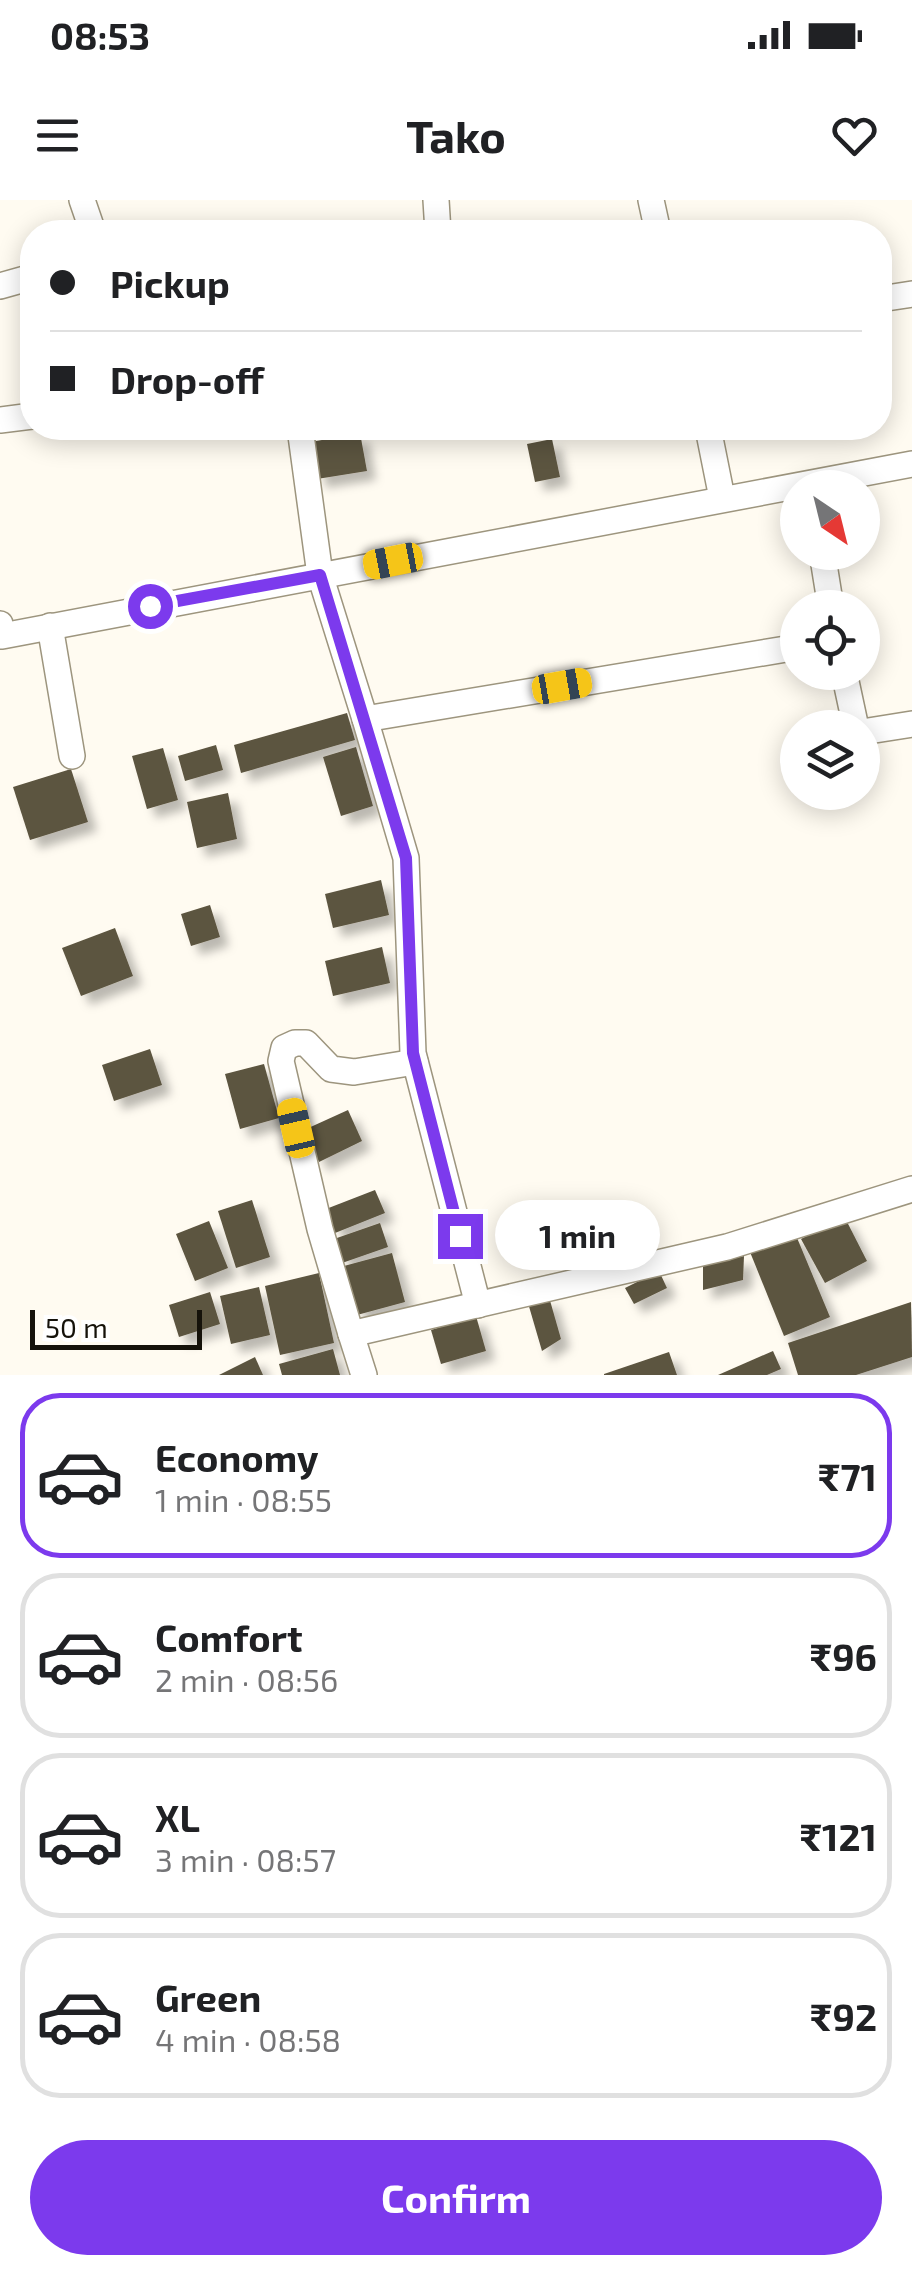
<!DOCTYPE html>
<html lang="en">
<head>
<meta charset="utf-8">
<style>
  body { margin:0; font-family:"Exo 2",sans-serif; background:#f6f6f6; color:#202124; height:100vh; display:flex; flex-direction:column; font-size:38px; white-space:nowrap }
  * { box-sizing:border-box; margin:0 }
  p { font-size:32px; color:#757577 }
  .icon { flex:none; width:55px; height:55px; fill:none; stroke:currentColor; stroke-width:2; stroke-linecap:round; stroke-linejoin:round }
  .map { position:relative; height:1175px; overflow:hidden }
  .panel { display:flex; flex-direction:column; background:#fff; flex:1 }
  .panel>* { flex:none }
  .top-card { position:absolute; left:20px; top:20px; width:872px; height:220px; border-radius:40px; box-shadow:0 5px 25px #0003; display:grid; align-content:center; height:220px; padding:0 30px; background:#fff }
  .needle { width:65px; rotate:145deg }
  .controls { position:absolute; left:780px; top:270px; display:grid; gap:20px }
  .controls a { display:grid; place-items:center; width:100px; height:100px; border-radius:50%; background:#fff; box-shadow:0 5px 25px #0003; font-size:50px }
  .scale { position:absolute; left:30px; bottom:25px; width:172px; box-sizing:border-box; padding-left:10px; border:5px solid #15120a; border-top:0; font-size:28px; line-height:35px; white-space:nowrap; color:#15120a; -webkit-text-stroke:8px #fff; paint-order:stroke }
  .end { position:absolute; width:45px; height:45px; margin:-22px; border:12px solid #7c3aed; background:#fff; box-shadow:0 0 0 5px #fff }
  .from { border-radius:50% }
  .bubble { position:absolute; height:70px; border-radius:35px; background:#fff; box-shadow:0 5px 25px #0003; font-size:32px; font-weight:700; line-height:70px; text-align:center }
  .car { position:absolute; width:30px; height:60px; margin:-30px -15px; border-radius:12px; box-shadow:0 0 8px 2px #0007; background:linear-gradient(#f5c518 24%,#345 0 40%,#f5c518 0 76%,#345 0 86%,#f5c518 0) }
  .top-card b { display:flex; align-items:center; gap:35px; height:95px; font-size:38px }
  .top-card b+b { border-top:2px solid #e0e0e0 }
  .top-card i { width:25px; height:25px; background:#202124 }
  ul { padding:18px 0 0; list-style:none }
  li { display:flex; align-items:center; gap:30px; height:165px; margin:0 20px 15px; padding:0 10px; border:5px solid #e0e0e0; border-radius:40px }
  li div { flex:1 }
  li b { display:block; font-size:38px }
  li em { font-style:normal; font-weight:700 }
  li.active { border-color:#7c3aed }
  li>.icon { width:90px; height:90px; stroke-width:1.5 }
  .cta { display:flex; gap:20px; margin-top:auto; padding:20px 30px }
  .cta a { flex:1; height:115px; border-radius:60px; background:#7c3aed; color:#fff; font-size:40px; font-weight:700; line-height:115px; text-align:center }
  .status { display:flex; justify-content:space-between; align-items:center; height:70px; padding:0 50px; background:#fff; direction:ltr }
  .status svg { height:28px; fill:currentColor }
  header { display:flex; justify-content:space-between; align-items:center; height:130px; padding:0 30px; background:#fff; font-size:45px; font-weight:700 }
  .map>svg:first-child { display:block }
</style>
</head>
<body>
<div class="status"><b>08:53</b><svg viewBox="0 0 49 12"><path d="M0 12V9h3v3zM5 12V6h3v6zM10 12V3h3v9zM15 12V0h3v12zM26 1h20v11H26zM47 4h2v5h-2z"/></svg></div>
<header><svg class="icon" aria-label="menu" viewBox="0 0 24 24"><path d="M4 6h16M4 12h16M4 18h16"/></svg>Tako<svg class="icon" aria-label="heart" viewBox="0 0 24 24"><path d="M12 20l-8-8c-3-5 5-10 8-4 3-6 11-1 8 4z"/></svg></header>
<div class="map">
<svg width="912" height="1175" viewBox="0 0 912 1175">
  <defs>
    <filter id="shadow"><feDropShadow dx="9" dy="9" stdDeviation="5" flood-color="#0004"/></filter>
  </defs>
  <rect width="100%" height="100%" fill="#fffbf1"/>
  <!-- building -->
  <g fill="#5c543f" filter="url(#shadow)">
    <path d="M 360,233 L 367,271 L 317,279 L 311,242 Z"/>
    <path d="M 552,239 L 560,277 L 535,282 L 527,244 Z"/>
    <path d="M 347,513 L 355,540 L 241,573 L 234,545 Z"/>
    <path d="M 216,545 L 223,570 L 185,581 L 178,556 Z"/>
    <path d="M 356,547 L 373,606 L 341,616 L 323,557 Z"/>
    <path d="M 163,548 L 178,600 L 147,609 L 132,556 Z"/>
    <path d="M 71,569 L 88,622 L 30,640 L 13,587 Z"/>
    <path d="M 228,593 L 237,639 L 197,648 L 187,602 Z"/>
    <path d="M 381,680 L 389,715 L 333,728 L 325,694 Z"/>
    <path d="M 210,705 L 220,737 L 191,746 L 181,714 Z"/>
    <path d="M 115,728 L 133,776 L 81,796 L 62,748 Z"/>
    <path d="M 382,747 L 390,783 L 333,796 L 325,761 Z"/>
    <path d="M 150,849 L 162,885 L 114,901 L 102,865 Z"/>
    <path d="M 264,864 L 279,918 L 240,929 L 225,874 Z"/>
    <path d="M 348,910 L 362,941 L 319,962 L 304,930 Z"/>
    <path d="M 375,990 L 385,1013 L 335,1033 L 326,1009 Z"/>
    <path d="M 252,1000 L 270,1057 L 236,1068 L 218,1011 Z"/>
    <path d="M 844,1016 L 867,1061 L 825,1083 L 801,1039 Z"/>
    <path d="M 209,1021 L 228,1068 L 195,1081 L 176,1034 Z"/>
    <path d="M 380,1023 L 388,1047 L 342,1063 L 334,1039 Z"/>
    <path d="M 795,1033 L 830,1117 L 784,1136 L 750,1052 Z"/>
    <path d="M 392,1053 L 405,1102 L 357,1115 L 344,1066 Z"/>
    <path d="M 744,1056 L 743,1080 L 703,1090 L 703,1064 Z"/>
    <path d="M 659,1071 L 667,1088 L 634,1104 L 625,1088 Z"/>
    <path d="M 319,1073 L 334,1143 L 280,1155 L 265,1086 Z"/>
    <path d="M 259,1087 L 270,1135 L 231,1144 L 220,1096 Z"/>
    <path d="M 210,1092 L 220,1124 L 179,1137 L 169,1105 Z"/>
    <path d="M 549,1097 L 561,1139 L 542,1151 L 528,1103 Z"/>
    <path d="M 911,1102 L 912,1157 L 856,1175 L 798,1175 L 788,1143 Z"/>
    <path d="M 476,1116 L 486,1151 L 441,1164 L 431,1130 Z"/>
    <path d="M 333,1149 L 340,1175 L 282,1175 L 279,1164 Z"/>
    <path d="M 773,1151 L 781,1169 L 767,1175 L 718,1175 Z"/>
    <path d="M 669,1152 L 677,1175 L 604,1175 L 604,1174 Z"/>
    <path d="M 255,1157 L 263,1175 L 219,1175 Z"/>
  </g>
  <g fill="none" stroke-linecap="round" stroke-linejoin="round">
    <defs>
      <g id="minor">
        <path d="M 82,0 L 93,32"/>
        <path d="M 436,0 L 438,32"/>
        <path d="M 651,0 L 658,32"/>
        <path d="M 0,86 L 32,77"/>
        <path d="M 880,99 L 912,94"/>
        <path d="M 0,220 L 32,216"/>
        <path d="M 300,228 L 320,375 L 365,519 L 798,447"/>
        <path d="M 708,228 L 722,298"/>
        <path d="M 822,352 L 831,408"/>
        <path d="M 0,424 L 2,436 L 912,264"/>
        <path d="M 50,426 L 72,556"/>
        <path d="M 844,472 L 856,528"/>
        <path d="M 365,519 L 406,658 L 413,853 L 478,1105"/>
        <path d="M 862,532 L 912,524"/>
        <path d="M 351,1134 L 320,1029 L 281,861 L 284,848 L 295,843 L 306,843 L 331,869 L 354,872 L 415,862"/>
        <path d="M 364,1175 L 351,1134 L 727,1047 L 912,989"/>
      </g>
    </defs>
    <!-- minor casing -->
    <use href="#minor" stroke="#9d957e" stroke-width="28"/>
    <!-- minor -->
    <use href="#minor" stroke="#fff" stroke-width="25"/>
  </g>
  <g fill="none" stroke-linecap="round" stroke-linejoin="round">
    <!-- route -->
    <path stroke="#7c3aed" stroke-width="12" d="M 150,406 L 320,375 L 406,658 L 413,853 L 460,1036"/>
  </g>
</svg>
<div class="controls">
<a><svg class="needle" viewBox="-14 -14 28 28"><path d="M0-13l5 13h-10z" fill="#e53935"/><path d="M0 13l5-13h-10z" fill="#757577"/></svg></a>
<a><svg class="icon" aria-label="locate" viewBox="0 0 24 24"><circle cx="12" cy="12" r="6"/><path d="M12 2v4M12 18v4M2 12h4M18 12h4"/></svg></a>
<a><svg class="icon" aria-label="layers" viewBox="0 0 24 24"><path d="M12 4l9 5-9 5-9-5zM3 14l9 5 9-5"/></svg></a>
</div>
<div class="scale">50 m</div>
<i class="end from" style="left:150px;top:406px"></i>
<i class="end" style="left:460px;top:1036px"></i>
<div class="bubble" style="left:495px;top:1000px;width:165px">1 min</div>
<i class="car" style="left:393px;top:361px;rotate:259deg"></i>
<i class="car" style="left:562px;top:486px;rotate:80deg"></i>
<i class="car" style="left:296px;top:928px;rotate:347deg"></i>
<div class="top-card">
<b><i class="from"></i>Pickup</b>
<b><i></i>Drop-off</b>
</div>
</div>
<section class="panel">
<ul>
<li class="active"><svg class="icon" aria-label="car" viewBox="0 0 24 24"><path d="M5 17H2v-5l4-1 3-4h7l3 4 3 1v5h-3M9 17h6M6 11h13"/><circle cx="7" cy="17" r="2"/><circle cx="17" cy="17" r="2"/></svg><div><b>Economy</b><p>1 min · 08:55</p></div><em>₹71</em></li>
<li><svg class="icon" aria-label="car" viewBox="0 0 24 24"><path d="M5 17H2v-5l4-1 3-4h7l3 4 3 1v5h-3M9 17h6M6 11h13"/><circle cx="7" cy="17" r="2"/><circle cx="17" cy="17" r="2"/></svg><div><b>Comfort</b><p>2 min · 08:56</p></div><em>₹96</em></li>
<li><svg class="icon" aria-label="car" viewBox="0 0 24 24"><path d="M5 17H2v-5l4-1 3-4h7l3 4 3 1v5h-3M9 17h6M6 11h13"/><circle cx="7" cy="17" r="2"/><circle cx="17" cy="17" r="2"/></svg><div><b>XL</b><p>3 min · 08:57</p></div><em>₹121</em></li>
<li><svg class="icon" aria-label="car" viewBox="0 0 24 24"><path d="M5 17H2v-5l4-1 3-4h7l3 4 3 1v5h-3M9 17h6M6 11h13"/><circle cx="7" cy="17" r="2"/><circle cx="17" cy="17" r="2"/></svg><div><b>Green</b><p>4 min · 08:58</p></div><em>₹92</em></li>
</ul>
<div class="cta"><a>Confirm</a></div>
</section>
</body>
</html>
